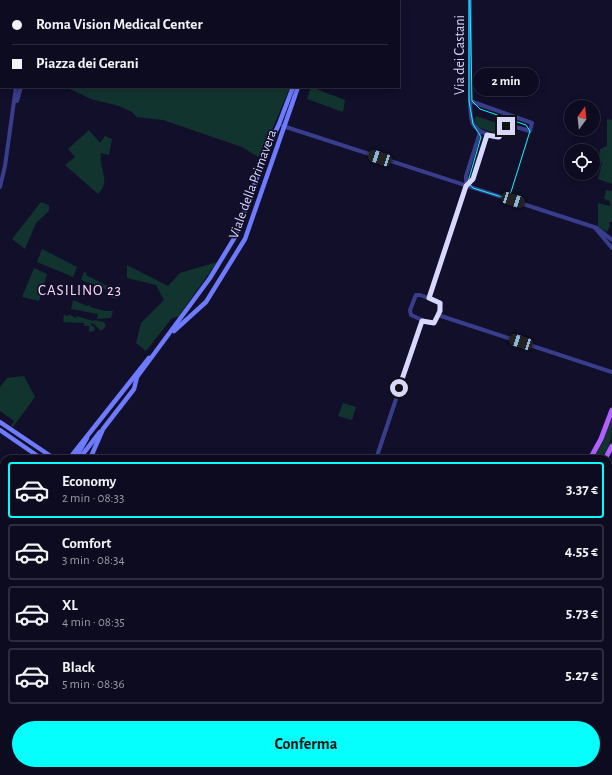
<!DOCTYPE html>
<html lang="it">
<head>
<meta charset="utf-8">
<style>
  body { margin:0; font-family:"Alegreya Sans",sans-serif; background:#161429; color:#f1f3f6; height:100vh; display:flex; flex-direction:column; font-size:15px; white-space:nowrap }
  * { box-sizing:border-box; margin:0 }
  p { font-size:13px; color:#9a9ba5 }
  .icon { flex:none; width:22px; height:22px; fill:none; stroke:currentColor; stroke-width:2; stroke-linecap:round; stroke-linejoin:round }
  .map { position:relative; flex:1; overflow:hidden }
  .sheet { position:absolute; left:0px; top:455px; width:612px; height:320px; display:flex; flex-direction:column; background:#0d0b20; border-radius:12px 12px 0 0; box-shadow:0 2px 10px #0003,0 0 0 1px #2d2b3e }
  .sheet>* { flex:none }
  .hud { position:absolute; left:0px; top:0px; width:400px; height:88px; box-shadow:0 2px 10px #0003,0 0 0 1px #2d2b3e; display:grid; align-content:center; height:88px; padding:0 12px; background:#0d0b20 }
  .needle { width:26px; rotate:15deg }
  .controls { position:absolute; left:564px; top:100px; display:grid; gap:8px }
  .controls a { display:grid; place-items:center; width:36px; height:36px; border-radius:50%; background:#0d0b20; box-shadow:0 2px 10px #0003,0 0 0 1px #2d2b3e; font-size:20px }
  .end { position:absolute; width:18px; height:18px; margin:-9px; border:5px solid #d8d8ff; background:#111; box-shadow:0 0 0 2px #111 }
  .from { border-radius:50% }
  .bubble { position:absolute; height:28px; border-radius:14px; background:#0d0b20; box-shadow:0 2px 10px #0003,0 0 0 1px #2d2b3e; font-size:13px; font-weight:700; line-height:28px; text-align:center }
  .car { position:absolute; width:12px; height:24px; margin:-12px -6px; border-radius:5px; box-shadow:0 0 3px 1px #0007; background:linear-gradient(#222 24%,#8ab4d8 0 40%,#222 0 76%,#8ab4d8 0 86%,#222 0) }
  .hud b { display:flex; align-items:center; gap:14px; height:38px; font-size:15px }
  .hud b+b { border-top:1px solid #2d2b3e }
  .hud i { width:10px; height:10px; background:#f1f3f6 }
  ul { padding:7px 0 0; list-style:none }
  li { display:flex; align-items:center; gap:12px; height:56px; margin:0 8px 6px; padding:0 4px; border:2px solid #2d2b3e; border-radius:4px }
  li div { flex:1 }
  li b { display:block; font-size:15px }
  li em { font-style:normal; font-weight:700 }
  li.selected { border-color:#04fffc }
  li>.icon { width:36px; height:36px; stroke-width:1.5 }
  .cta { display:flex; gap:8px; margin-top:auto; padding:8px 12px }
  .cta a { flex:1; height:46px; border-radius:24px; background:#04fffc; color:#111; font-size:16px; font-weight:700; line-height:46px; text-align:center }
  .map>svg:first-child { display:block }
</style>
</head>
<body>
<div class="map">
<svg width="612" height="775" viewBox="0 0 612 775">
  <rect width="100%" height="100%" fill="#110f2a"/>
  <!-- green -->
  <g fill="#12342f">
    <path d="M 70,87 L 290,87 L 262,154 L 258,157 L 242,147 L 163,120 L 137,117 L 132,112 L 119,106 L 91,99 L 70,89 Z"/>
    <path d="M 311,87 L 345,100 L 343,112 L 307,99 Z"/>
    <path d="M 476,116 L 503,125 L 501,130 L 495,133 L 477,127 L 474,120 Z"/>
    <path d="M 607,119 L 612,120 L 612,184 L 598,179 L 602,163 L 599,158 L 600,149 L 607,146 Z"/>
    <path d="M 89,130 L 100,143 L 105,136 L 112,139 L 109,155 L 101,153 C 98,169 112,180 98,194 L 65,165 L 75,157 L 68,149 Z"/>
    <path d="M 606,190 L 612,191 L 612,222 L 609,222 L 610,226 L 607,232 L 598,226 L 598,203 L 610,206 L 610,201 L 604,199 Z"/>
    <path d="M 41,202 L 49,205 L 49,211 L 36,223 L 25,249 L 12,239 Z"/>
    <path d="M 42,249 L 77,267 L 73,277 L 37,262 Z"/>
    <path d="M 217,262 L 178,317 L 172,318 L 146,351 L 136,343 L 141,323 L 164,300 L 156,285 L 127,278 L 127,265 L 168,286 L 180,273 Z"/>
    <path d="M 34,268 L 47,274 L 39,301 L 22,297 Z"/>
    <path d="M 84,272 L 87,273 L 86,275 L 115,290 L 119,294 L 117,299 L 109,297 L 111,293 L 108,290 L 81,280 Z"/>
    <path d="M 73,300 L 87,306 L 90,305 L 90,307 L 105,311 L 113,311 L 111,318 L 97,319 L 98,314 L 71,309 Z"/>
    <path d="M 64,314 L 66,316 L 70,315 L 76,318 L 77,316 L 93,321 L 94,320 L 104,322 L 106,326 L 101,331 L 94,324 L 90,323 L 95,328 L 94,331 L 89,332 L 89,326 L 84,326 L 84,323 L 63,322 Z"/>
    <path d="M 24,376 L 35,397 L 13,427 L 11,426 L 14,421 L 0,411 L 0,387 L 7,378 Z"/>
    <path d="M 343,403 L 356,407 L 352,420 L 338,416 Z"/>
    <path d="M 612,418 C 612,435 612,447 599,459 L 593,459 L 603,442 Z"/>
    <rect x="0" y="496" width="4" height="196"/>
    <path d="M 608,642 L 612,642 L 612,686 L 608,683 Z"/>
    <path d="M 20,771 L 57,771 L 73,775 L 21,775 Z"/>
    <path d="M 115,771 L 202,771 L 201,775 L 114,775 Z"/>
    <path d="M 282,771 L 350,771 L 348,775 L 287,775 L 287,773 Z"/>
    <path d="M 373,771 L 412,771 L 422,775 L 371,775 Z"/>
    <path d="M 556,771 L 605,771 L 612,775 L 565,775 Z"/>
  </g>
  <g fill="none" stroke-linecap="round" stroke-linejoin="round">
    <!-- tertiary -->
    <g stroke="#383e8b" stroke-width="4">
      <path d="M 80,1 L 81,0"/>
      <path d="M 85,1 L 85,0"/>
      <path d="M 57,87 L 63,87"/>
      <path d="M 17,101 L 21,87"/>
      <path d="M 470,101 L 532,123 L 530,131 L 508,125 C 504,127 504,135 499,137 C 496,139 490,136 487,134 C 468,128 471,117 470,99 L 470,0"/>
      <path d="M 283,126 L 597,228 L 612,240"/>
      <path d="M 466,186 L 466,176 L 480,132"/>
      <path d="M 466,186 L 473,179 L 487,135"/>
      <path d="M 0,187 L 5,166 L 16,87"/>
      <path d="M 596,229 L 612,248"/>
      <path d="M 416,295 L 420,295 L 441,303 L 437,318 L 434,323 L 429,323 L 411,315 L 410,310 Z"/>
      <path d="M 429,298 L 466,186"/>
      <path d="M 438,315 L 612,372"/>
      <path d="M 376,459 L 422,321"/>
    </g>
    <!-- secondary -->
    <g stroke="#6f7bff" stroke-width="4.5">
      <path d="M 321,1 L 321,0"/>
      <path d="M 328,1 L 328,0"/>
      <path d="M 174,331 L 206,302 L 245,239 L 298,87"/>
      <path d="M 0,422 L 55,459"/>
      <path d="M 0,430 L 42,459"/>
      <path d="M 69,459 L 149,358"/>
      <path d="M 75,459 L 87,438"/>
      <path d="M 79,459 L 100,432"/>
      <path d="M 90,459 L 103,429 L 134,389 L 137,377 L 210,278 L 235,237 L 268,148 L 279,124 L 293,87"/>
      <path d="M 608,769 L 612,771"/>
    </g>
    <!-- primary -->
    <g stroke="#b15fff" stroke-width="5">
      <path d="M 590,459 L 601,439 L 612,410"/>
      <path d="M 605,459 L 612,446"/>
      <path d="M 351,775 L 353,771"/>
      <path d="M 368,775 L 369,771"/>
    </g>
    <!-- tram -->
    <path stroke="#04fffc" stroke-width="1" d="M 469,0 L 469,101 L 473,124 L 481,137 L 468,182 L 473,188 L 505,198 L 511,192 L 530,131 L 526,125 L 480,109 L 472,101 L 470,0"/>
  </g>
  <g fill="none" stroke-linecap="round" stroke-linejoin="round">
    <!-- route -->
    <path stroke="#d8d8ff" stroke-width="5" d="M 399,388 L 422,321 L 434,323 L 440,311 L 440,303 L 429,298 L 466,186 L 473,179 L 487,135 L 499,137 L 506,126"/>
  </g>
  <g text-anchor="middle" stroke-width="3.5" stroke-linejoin="round" paint-order="stroke">
    <!-- street labels -->
    <g font-size="14" fill="#d8d8ff" stroke="#110f2a">
      <text transform="translate(459 55) rotate(-90)" y="5">Via dei Castani</text>
      <text transform="translate(252 184) rotate(-70)" y="5">Viale della Primavera</text>
    </g>
    <!-- neighbourhood labels -->
    <g font-size="15" letter-spacing="1" fill="#ffdaf6" stroke="#110f2a">
      <text x="80" y="295">CASILINO 23</text>
    </g>
  </g>
</svg>
<div class="controls">
<a><svg class="needle" viewBox="-14 -14 28 28"><path d="M0-13l5 13h-10z" fill="#e53935"/><path d="M0 13l5-13h-10z" fill="#9a9ba5"/></svg></a>
<a><svg class="icon" aria-label="locate" viewBox="0 0 24 24"><circle cx="12" cy="12" r="6"/><path d="M12 2v4M12 18v4M2 12h4M18 12h4"/></svg></a>
</div>
<i class="end from" style="left:399px;top:388px"></i>
<i class="end" style="left:506px;top:126px"></i>
<div class="bubble" style="left:473px;top:68px;width:66px">2 min</div>
<i class="car" style="left:380px;top:158px;rotate:289deg"></i>
<i class="car" style="left:513px;top:200px;rotate:108deg"></i>
<i class="car" style="left:521px;top:342px;rotate:288deg"></i>
<div class="hud">
<b><i class="from"></i>Roma Vision Medical Center</b>
<b><i></i>Piazza dei Gerani</b>
</div>
<section class="sheet">
<ul>
<li class="selected"><svg class="icon" aria-label="car" viewBox="0 0 24 24"><path d="M5 17H2v-5l4-1 3-4h7l3 4 3 1v5h-3M9 17h6M6 11h13"/><circle cx="7" cy="17" r="2"/><circle cx="17" cy="17" r="2"/></svg><div><b>Economy</b><p>2 min · 08:33</p></div><em>3.37 €</em></li>
<li><svg class="icon" aria-label="car" viewBox="0 0 24 24"><path d="M5 17H2v-5l4-1 3-4h7l3 4 3 1v5h-3M9 17h6M6 11h13"/><circle cx="7" cy="17" r="2"/><circle cx="17" cy="17" r="2"/></svg><div><b>Comfort</b><p>3 min · 08:34</p></div><em>4.55 €</em></li>
<li><svg class="icon" aria-label="car" viewBox="0 0 24 24"><path d="M5 17H2v-5l4-1 3-4h7l3 4 3 1v5h-3M9 17h6M6 11h13"/><circle cx="7" cy="17" r="2"/><circle cx="17" cy="17" r="2"/></svg><div><b>XL</b><p>4 min · 08:35</p></div><em>5.73 €</em></li>
<li><svg class="icon" aria-label="car" viewBox="0 0 24 24"><path d="M5 17H2v-5l4-1 3-4h7l3 4 3 1v5h-3M9 17h6M6 11h13"/><circle cx="7" cy="17" r="2"/><circle cx="17" cy="17" r="2"/></svg><div><b>Black</b><p>5 min · 08:36</p></div><em>5.27 €</em></li>
</ul>
<div class="cta"><a>Conferma</a></div>
</section>
</div>
</body>
</html>
